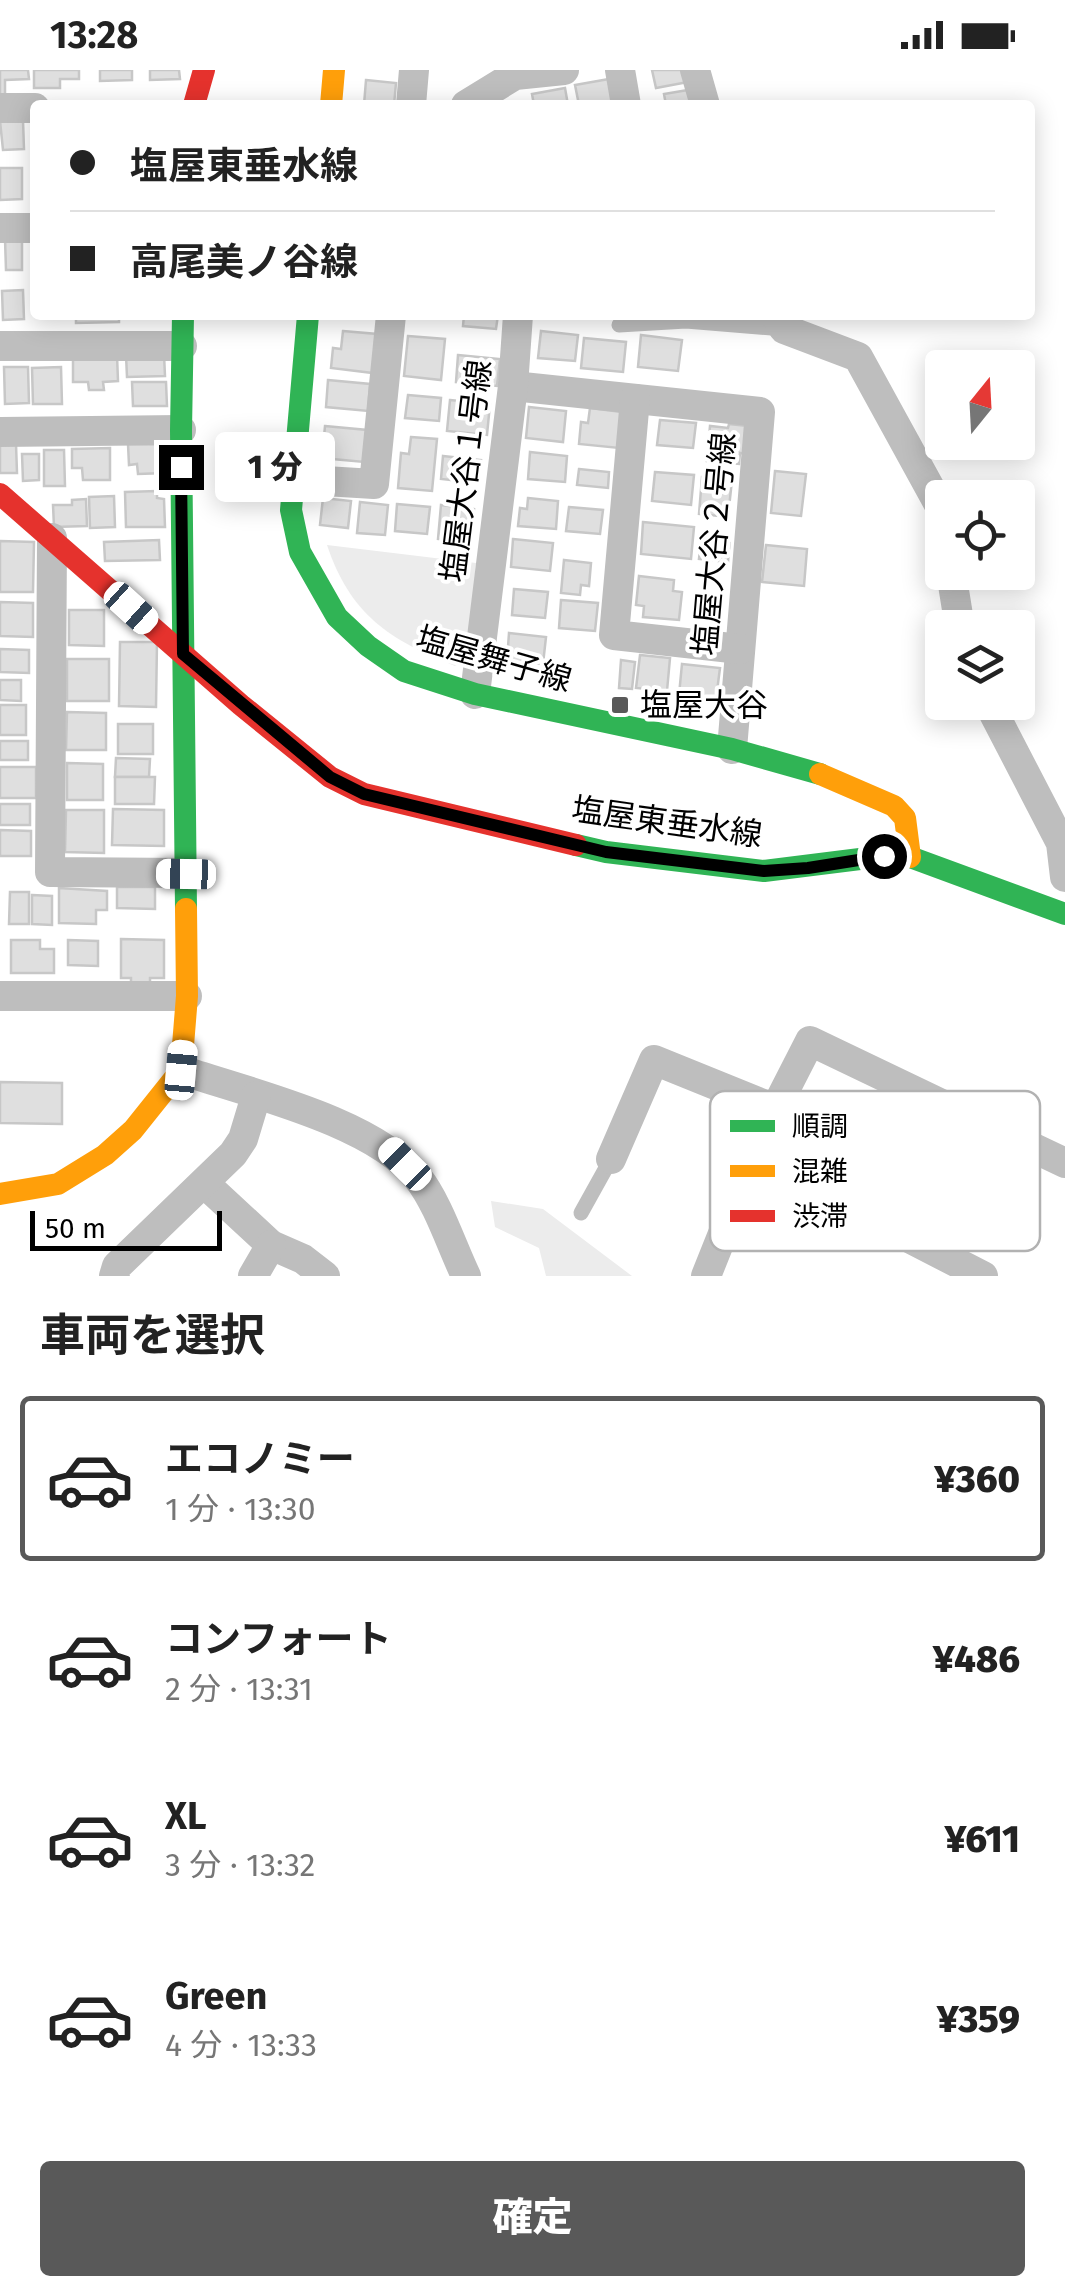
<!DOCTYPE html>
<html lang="ja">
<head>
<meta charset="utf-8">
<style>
  body { margin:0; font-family:"Fira Sans","Noto Sans JP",sans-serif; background:#f2f2f2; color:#222; height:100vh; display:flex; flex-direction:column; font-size:38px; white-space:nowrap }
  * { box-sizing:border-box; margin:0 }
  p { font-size:32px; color:#767676 }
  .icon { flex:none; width:55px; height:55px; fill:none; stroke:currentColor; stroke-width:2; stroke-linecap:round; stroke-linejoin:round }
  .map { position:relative; height:1206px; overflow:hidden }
  .sheet { display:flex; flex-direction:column; background:#fff; flex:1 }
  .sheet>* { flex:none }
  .guide { position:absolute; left:30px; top:30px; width:1005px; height:220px; border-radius:10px; box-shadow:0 5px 25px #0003; display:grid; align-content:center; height:220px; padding:0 40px; background:#fff }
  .needle { width:65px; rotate:18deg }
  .buttons { position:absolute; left:925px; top:280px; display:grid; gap:20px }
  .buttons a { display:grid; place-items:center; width:110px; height:110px; border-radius:10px; background:#fff; box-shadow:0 5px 25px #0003; font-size:50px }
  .scale { position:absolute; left:30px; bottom:25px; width:192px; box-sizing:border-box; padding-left:10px; border:5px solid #000; border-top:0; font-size:28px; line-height:35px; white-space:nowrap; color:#000; -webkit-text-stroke:8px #fff; paint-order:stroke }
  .end { position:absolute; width:45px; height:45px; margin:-22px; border:12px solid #000; background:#fff; box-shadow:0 0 0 5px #fff }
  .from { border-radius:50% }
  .bubble { position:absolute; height:70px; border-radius:10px; background:#fff; box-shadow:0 5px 25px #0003; font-size:32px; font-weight:800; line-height:70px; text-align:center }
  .car { position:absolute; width:30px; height:60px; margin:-30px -15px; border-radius:12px; box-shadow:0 0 8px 2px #0007; background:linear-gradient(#fff 24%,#345 0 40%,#fff 0 76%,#345 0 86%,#fff 0) }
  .guide b { display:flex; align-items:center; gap:35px; height:95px; font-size:38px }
  .guide b+b { border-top:2px solid #e0e0e0 }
  .guide i { width:25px; height:25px; background:#222 }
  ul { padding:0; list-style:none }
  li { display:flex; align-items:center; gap:30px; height:165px; margin:0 20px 15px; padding:0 20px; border:5px solid transparent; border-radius:10px }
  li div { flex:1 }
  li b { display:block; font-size:38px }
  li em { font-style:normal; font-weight:800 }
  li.current { border-color:#595959 }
  li>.icon { width:90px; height:90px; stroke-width:1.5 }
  h2 { padding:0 40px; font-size:45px; line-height:120px }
  .action { display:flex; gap:20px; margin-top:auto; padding:20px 40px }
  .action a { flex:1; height:115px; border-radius:10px; background:#595959; color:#fff; font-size:40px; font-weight:800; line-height:115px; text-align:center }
  .status { display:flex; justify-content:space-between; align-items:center; height:70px; padding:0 50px; background:#fff; direction:ltr }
  .status svg { height:28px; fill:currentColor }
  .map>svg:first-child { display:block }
</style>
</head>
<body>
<div class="status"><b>13:28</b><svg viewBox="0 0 49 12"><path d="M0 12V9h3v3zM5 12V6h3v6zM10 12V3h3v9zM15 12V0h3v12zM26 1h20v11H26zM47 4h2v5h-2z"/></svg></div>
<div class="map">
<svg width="1065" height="1206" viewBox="0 0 1065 1206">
  <rect width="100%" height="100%" fill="#fff"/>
  <!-- green -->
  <g fill="#ececec">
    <path d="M 327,475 L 476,493 L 468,585 L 455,596 C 389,570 350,544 327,475 Z"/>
    <path d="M 491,1131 L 543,1139 L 632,1206 L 546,1206 L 539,1178 L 495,1157 Z"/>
  </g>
  <!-- building -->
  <g fill="#dfdfdf" stroke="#c7c7c7" stroke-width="2.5">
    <path d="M 0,0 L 28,0 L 29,9 L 5,10 L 5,25 L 0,25 Z"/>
    <path d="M 34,0 L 79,0 L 79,9 L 60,9 L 60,18 L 34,18 Z"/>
    <path d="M 100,0 L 132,0 L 132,10 L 100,11 Z"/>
    <path d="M 150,0 L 179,0 L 180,9 L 150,10 Z"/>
    <path d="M 652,0 L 686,0 L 688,12 L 656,18 Z"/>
    <path d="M 609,9 L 613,33 L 579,35 L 575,15 Z"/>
    <path d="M 366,10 L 396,13 L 394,35 L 364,35 Z"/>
    <path d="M 565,18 L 568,35 L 534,35 L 532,24 Z"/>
    <path d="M 694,19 L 697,35 L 666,35 L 664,24 Z"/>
    <path d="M 23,50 L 24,79 L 3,80 L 0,51 Z"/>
    <path d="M 0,98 L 22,98 L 22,129 L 0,130 Z"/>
    <path d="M 5,169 L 22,169 L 22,200 L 6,200 Z"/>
    <path d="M 23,220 L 24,249 L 3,250 L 2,221 Z"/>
    <path d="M 76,245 L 119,245 L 119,252 L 76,253 Z"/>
    <path d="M 464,245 L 498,245 L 496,259 L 463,256 Z"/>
    <path d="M 343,261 L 377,264 L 373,303 L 331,298 L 333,278 L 341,279 Z"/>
    <path d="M 541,261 L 578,265 L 575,291 L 538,288 Z"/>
    <path d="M 641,265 L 682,270 L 678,301 L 638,297 Z"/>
    <path d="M 408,266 L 445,269 L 441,310 L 404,306 Z"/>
    <path d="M 584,268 L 626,272 L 623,302 L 581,298 Z"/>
    <path d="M 164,284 L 165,306 L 127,307 L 126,285 Z"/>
    <path d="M 117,285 L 118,311 L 103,312 L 104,320 L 89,320 L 88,312 L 73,312 L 73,286 Z"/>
    <path d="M 458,285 L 500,289 L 497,316 L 456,312 Z"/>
    <path d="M 4,297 L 28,297 L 29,333 L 5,334 Z"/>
    <path d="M 61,297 L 62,334 L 33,334 L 32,298 Z"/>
    <path d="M 328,310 L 370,314 L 368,341 L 326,337 Z"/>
    <path d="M 132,312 L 166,312 L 167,336 L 133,336 Z"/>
    <path d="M 408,325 L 441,328 L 439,351 L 405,348 Z"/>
    <path d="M 450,330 L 490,334 L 487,365 L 447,361 Z"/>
    <path d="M 529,337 L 566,341 L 563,372 L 526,368 Z"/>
    <path d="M 590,338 L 622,342 L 619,378 L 579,374 L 581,352 L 588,353 Z"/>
    <path d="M 660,350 L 696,353 L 693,378 L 657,375 Z"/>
    <path d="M 729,354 L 748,356 L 746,384 L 740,383 L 739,394 L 707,391 L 710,356 L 728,358 Z"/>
    <path d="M 325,356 L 367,360 L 364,392 L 322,388 Z"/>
    <path d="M 411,367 L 437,369 L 432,421 L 398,418 L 401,383 L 409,384 Z"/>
    <path d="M 0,374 L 16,374 L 17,403 L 0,403 Z"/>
    <path d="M 128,374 L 165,374 L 166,403 L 138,404 L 137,394 L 129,395 Z"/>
    <path d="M 110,378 L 110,410 L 83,410 L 82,398 L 72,398 L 72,379 Z"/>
    <path d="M 44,380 L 64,380 L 65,416 L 44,416 Z"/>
    <path d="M 530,382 L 567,386 L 565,412 L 528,409 Z"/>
    <path d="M 22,384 L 39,384 L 39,410 L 23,411 Z"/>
    <path d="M 443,386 L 481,390 L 479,413 L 441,409 Z"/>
    <path d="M 579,399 L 609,402 L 608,418 L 577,415 Z"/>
    <path d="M 775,401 L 806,404 L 801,446 L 771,443 Z"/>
    <path d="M 655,402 L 694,405 L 691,435 L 652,431 Z"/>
    <path d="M 702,407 L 732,410 L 728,447 L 699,444 Z"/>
    <path d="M 157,421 L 157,428 L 164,429 L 165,457 L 126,457 L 125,422 Z"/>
    <path d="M 114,426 L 115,457 L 90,458 L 89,427 Z"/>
    <path d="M 323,428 L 351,431 L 348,458 L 320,455 Z"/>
    <path d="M 528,428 L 558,431 L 556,459 L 518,456 L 520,438 L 527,439 Z"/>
    <path d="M 86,429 L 87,456 L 54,457 L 53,435 L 72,435 L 72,430 Z"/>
    <path d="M 360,432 L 388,435 L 385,465 L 357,463 Z"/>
    <path d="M 397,434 L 430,437 L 427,464 L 395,461 Z"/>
    <path d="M 441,435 L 474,439 L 471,473 L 438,469 Z"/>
    <path d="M 569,437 L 603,440 L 600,464 L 566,461 Z"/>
    <path d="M 643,452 L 694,457 L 691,489 L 641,484 Z"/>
    <path d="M 702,463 L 730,466 L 728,492 L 699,489 Z"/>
    <path d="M 513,469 L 553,473 L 550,501 L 511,497 Z"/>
    <path d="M 159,470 L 160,490 L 105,491 L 104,472 Z"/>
    <path d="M 0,471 L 34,472 L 33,522 L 0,522 Z"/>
    <path d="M 766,475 L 807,479 L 804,516 L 762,512 Z"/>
    <path d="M 564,490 L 591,493 L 589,516 L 581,515 L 580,525 L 561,523 Z"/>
    <path d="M 639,506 L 674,510 L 673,521 L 682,522 L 679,550 L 643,547 L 644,536 L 636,535 Z"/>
    <path d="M 514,519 L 548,522 L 545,548 L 512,545 Z"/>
    <path d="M 561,530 L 598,533 L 595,561 L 559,558 Z"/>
    <path d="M 0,532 L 33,533 L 33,567 L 0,566 Z"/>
    <path d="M 69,540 L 104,540 L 104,576 L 69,575 Z"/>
    <path d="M 509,563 L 546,567 L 543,594 L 507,591 Z"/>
    <path d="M 120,572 L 157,572 L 156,637 L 119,636 Z"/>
    <path d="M 0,579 L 29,580 L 29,603 L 0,602 Z"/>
    <path d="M 640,585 L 670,588 L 667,621 L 636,618 Z"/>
    <rect x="67" y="589" width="42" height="42"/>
    <path d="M 621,590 L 635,592 L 632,619 L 619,618 Z"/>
    <path d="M 682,594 L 720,598 L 716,629 L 679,625 Z"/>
    <path d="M 0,610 L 21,610 L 21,631 L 0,630 Z"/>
    <rect x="0" y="635" width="26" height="30"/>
    <path d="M 67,642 L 106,643 L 106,680 L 66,680 Z"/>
    <rect x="118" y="654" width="35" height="30"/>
    <rect x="0" y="671" width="28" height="19"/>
    <path d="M 116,688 L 150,689 L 149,707 L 115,707 Z"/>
    <path d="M 67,693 L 103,694 L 103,730 L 67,730 Z"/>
    <rect x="0" y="697" width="36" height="31"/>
    <path d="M 115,707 L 155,707 L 154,734 L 115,734 Z"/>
    <rect x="0" y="734" width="30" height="21"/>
    <path d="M 113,739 L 164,740 L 164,776 L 112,775 Z"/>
    <path d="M 66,740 L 104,740 L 104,783 L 65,782 Z"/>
    <path d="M 0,760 L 31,761 L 31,786 L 0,786 Z"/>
    <path d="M 117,817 L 155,817 L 155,839 L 117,838 Z"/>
    <path d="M 59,818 L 107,821 L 107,840 L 96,840 L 96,854 L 59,853 Z"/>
    <path d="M 10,822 L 29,822 L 29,854 L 9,854 Z"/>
    <path d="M 32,825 L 52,826 L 52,855 L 32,854 Z"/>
    <path d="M 121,869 L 164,870 L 164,908 L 150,908 L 150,915 L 131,915 L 131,908 L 121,908 Z"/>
    <path d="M 11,870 L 40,870 L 40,879 L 54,879 L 54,903 L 11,903 Z"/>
    <path d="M 68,870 L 98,871 L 98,896 L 68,895 Z"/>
    <path d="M 0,1012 L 62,1013 L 62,1054 L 0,1053 Z"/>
  </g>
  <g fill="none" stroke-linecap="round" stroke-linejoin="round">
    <!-- lane -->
    <g stroke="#bebebe" stroke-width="15">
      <path d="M 619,255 L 686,251 L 784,259"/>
      <path d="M 581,1143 L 611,1089"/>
    </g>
    <!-- street -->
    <g stroke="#bebebe" stroke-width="30">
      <path d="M 620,0 L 626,35"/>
      <path d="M 695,0 L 705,35"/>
      <path d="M 411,35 L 414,0"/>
      <path d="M 466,35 L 515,5 L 564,0"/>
      <path d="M 0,38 L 35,38"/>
      <path d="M 0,158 L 35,158"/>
      <path d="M 775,245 L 784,259 L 858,287 L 942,440"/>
      <path d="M 0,276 L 182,276"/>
      <path d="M 513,316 L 760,342 L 732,679"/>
      <path d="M 635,329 L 614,565 L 740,579"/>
      <path d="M 0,362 L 181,360"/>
      <path d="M 292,409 L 374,414 L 391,245"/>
      <path d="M 52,468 L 50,802 L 186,803"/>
      <path d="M 951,502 L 960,558"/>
      <path d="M 475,624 L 513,316 L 518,245"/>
      <path d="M 988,632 L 1061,773 L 1065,807"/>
      <path d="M 0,926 L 187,926"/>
      <path d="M 181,1000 C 249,1023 375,1052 418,1108 C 438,1133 452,1177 466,1206"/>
      <path d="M 611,1089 L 654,990 L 775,1039"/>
      <path d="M 204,1113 L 271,1175 L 303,1189 L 325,1206"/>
      <path d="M 740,1120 L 750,1123 L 775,1099 L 983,1206"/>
      <path d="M 114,1206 L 117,1196 L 233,1084 L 243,1069 L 256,1026"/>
      <path d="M 253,1206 L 271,1175"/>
      <path d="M 706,1206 L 764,1061 L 810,971 L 1065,1093"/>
    </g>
    <!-- fast -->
    <g stroke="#30b455" stroke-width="22">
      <path d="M 183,245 L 181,360 L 186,839"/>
      <path d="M 308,245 L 291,440 L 300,482 L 337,547 L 368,576 L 404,601 L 475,624 L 732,679 L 820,704"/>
      <path d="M 576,775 L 606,782 L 764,801 L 884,786 L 910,787 L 1065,844"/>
    </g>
    <!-- slow -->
    <g stroke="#ff9f0a" stroke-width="22">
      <path d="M 331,35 L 334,0"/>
      <path d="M 820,704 L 894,736 L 905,748 L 910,787"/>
      <path d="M 0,1124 L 58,1114 L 105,1085 L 133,1060 L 181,1000 L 187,926 L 186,839"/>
    </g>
    <!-- jam -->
    <g stroke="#e5322d" stroke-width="22">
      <path d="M 194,35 L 204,0"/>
      <path d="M 0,424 L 241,635 L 330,707 L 364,724 L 576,775"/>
    </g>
  </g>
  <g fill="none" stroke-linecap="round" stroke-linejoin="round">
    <!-- route -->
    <path stroke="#000" stroke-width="12" d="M 181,397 L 183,584 L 330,707 L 364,724 L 606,782 L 764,801 L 808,798 L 884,786"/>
  </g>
  <!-- markers -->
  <rect fill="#595959" stroke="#fff" stroke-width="4" x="610" y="625" width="20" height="20" rx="5"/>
  <g text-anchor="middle" stroke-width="8" stroke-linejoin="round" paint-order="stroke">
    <!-- street labels -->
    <g font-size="32" fill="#000" stroke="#fff">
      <text transform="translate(466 401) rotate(-83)" y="11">塩屋大谷１号線</text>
      <text transform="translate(714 474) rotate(-85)" y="11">塩屋大谷２号線</text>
      <text transform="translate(494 589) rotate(16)" y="11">塩屋舞子線</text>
      <text transform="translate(667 752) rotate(8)" y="11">塩屋東垂水線</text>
    </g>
    <!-- poi labels -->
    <g font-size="32" fill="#000" stroke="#fff" text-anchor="start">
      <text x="640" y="646">塩屋大谷</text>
    </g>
  </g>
  <!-- legend -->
  <rect x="710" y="1021" width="330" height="160" rx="15" fill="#fff" stroke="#b2b2b2" stroke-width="2.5"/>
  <rect x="730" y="1050" width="45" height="12" fill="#30b455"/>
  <rect x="730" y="1095" width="45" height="12" fill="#ff9f0a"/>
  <rect x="730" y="1140" width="45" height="12" fill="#e5322d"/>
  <g font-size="28" fill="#000">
    <text x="792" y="1066">順調</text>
    <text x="792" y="1111">混雑</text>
    <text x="792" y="1156">渋滞</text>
  </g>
</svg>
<div class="buttons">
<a><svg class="needle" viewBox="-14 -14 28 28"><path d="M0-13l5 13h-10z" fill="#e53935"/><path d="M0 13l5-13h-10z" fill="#767676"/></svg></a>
<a><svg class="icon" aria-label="locate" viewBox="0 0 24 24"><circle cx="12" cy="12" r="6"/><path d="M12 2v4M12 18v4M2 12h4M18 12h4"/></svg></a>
<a><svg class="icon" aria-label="layers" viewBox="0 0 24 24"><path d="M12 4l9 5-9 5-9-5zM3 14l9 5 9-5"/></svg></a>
</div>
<div class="scale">50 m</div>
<i class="end from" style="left:884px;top:786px"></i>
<i class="end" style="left:181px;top:397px"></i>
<div class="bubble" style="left:215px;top:362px;width:120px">1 分</div>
<i class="car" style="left:131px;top:538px;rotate:132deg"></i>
<i class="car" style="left:186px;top:804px;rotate:271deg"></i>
<i class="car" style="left:181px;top:1000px;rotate:5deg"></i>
<i class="car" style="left:405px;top:1094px;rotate:315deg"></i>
<div class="guide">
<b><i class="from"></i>塩屋東垂水線</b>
<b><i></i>高尾美ノ谷線</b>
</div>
</div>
<section class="sheet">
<h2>車両を選択</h2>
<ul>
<li class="current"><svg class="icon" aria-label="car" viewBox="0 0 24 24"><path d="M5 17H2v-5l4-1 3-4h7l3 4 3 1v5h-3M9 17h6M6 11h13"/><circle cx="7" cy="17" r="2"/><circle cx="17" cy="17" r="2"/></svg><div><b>エコノミー</b><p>1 分 · 13:30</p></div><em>¥360</em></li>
<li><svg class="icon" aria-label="car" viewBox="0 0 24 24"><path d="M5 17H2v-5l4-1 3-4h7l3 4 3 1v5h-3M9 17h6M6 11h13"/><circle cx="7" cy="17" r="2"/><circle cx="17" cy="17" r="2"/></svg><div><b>コンフォート</b><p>2 分 · 13:31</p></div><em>¥486</em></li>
<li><svg class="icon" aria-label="car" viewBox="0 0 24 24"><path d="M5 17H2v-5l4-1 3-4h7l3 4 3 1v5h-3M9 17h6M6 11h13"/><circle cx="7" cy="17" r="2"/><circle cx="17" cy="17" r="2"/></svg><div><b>XL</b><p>3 分 · 13:32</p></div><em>¥611</em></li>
<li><svg class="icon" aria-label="car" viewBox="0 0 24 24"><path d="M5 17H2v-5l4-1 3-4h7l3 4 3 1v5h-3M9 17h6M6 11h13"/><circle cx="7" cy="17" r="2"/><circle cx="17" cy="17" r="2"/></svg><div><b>Green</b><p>4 分 · 13:33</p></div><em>¥359</em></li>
</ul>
<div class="action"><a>確定</a></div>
</section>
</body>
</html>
